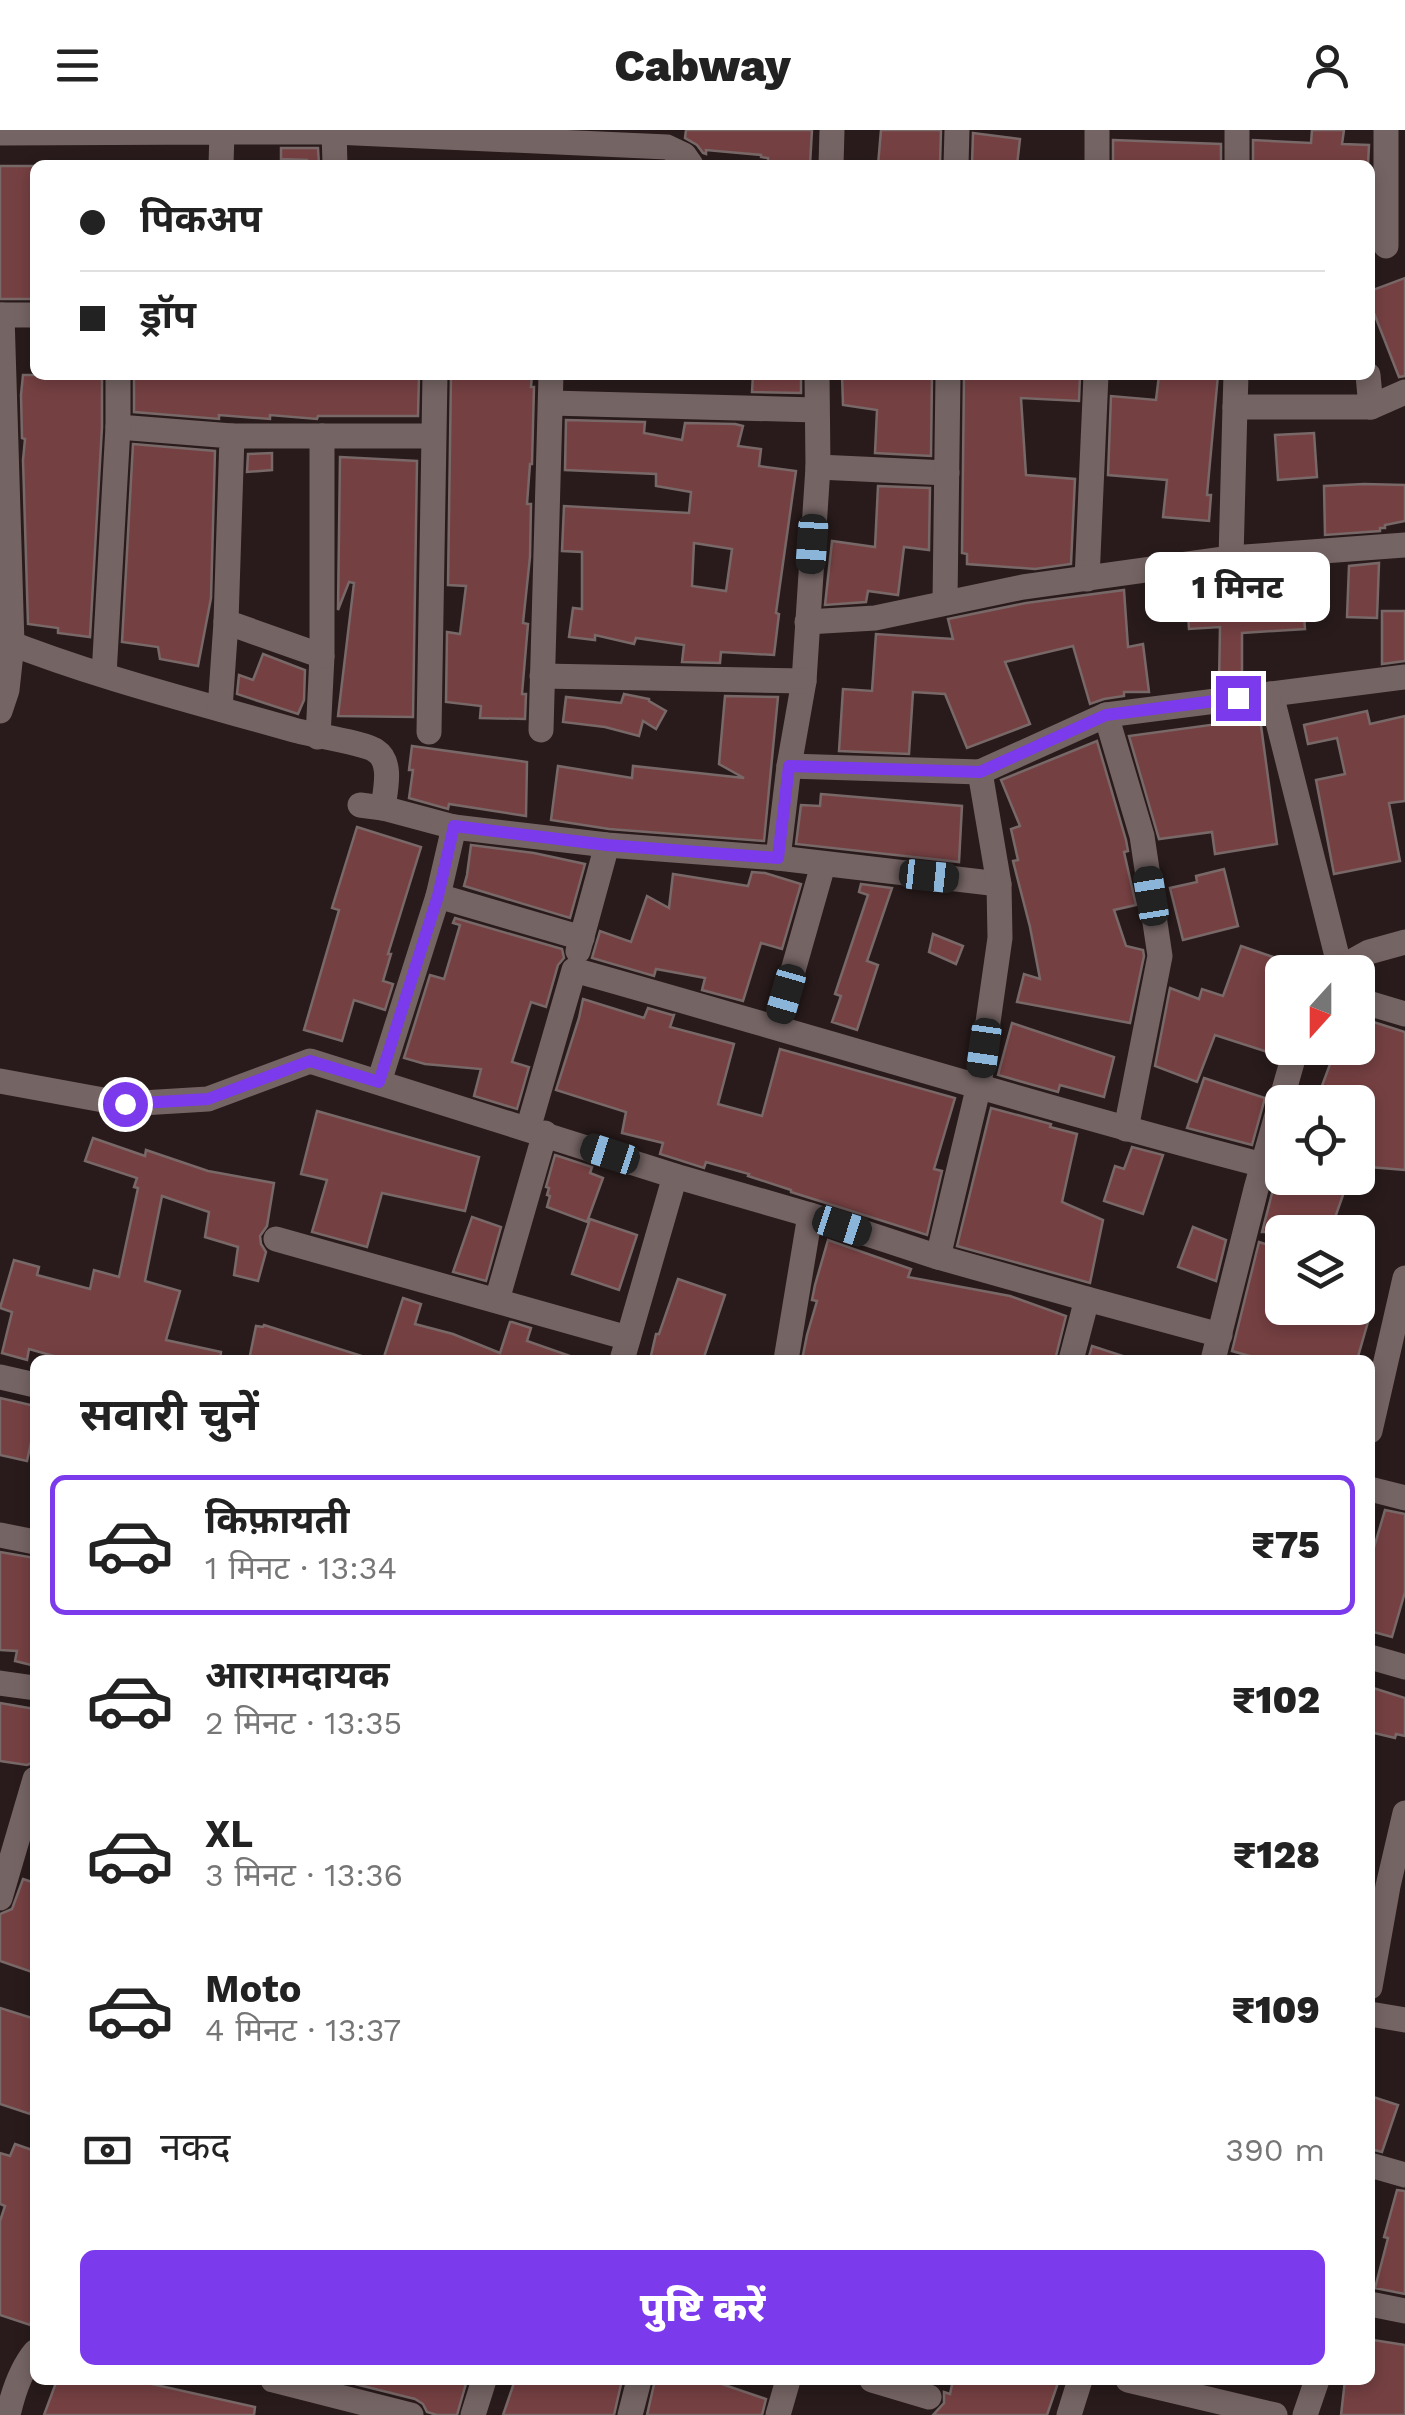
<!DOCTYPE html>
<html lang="hi">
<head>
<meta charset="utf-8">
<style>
  body { margin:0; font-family:"Work Sans","Noto Sans Devanagari",sans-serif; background:#f2f2f2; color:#222; height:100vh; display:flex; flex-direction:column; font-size:38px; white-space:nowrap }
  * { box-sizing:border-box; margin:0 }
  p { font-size:32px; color:#767676 }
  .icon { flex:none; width:55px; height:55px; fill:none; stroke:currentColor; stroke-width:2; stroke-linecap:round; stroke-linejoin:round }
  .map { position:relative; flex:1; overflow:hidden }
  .sheet { position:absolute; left:30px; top:1225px; width:1345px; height:1030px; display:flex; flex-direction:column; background:#fff; border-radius:15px; box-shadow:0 5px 15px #0003 }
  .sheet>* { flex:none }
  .top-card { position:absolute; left:30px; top:30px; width:1345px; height:220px; border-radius:15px; box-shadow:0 5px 15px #0003; display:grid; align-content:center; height:220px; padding:0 50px; background:#fff }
  .needle { width:65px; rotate:201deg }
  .tools { position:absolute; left:1265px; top:825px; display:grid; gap:20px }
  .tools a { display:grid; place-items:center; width:110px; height:110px; border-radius:15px; background:#fff; box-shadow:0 5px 15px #0003; font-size:50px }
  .end { position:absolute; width:45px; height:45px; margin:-22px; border:12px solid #7c3aed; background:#fff; box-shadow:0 0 0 5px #fff }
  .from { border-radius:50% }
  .bubble { position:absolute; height:70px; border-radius:15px; background:#fff; box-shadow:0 5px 15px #0003; font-size:32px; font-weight:800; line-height:70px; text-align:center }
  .car { position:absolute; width:30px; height:60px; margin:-30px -15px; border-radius:12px; box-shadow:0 0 8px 2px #0007; background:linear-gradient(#222 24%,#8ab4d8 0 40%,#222 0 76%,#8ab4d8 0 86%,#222 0) }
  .top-card b { display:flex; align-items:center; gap:35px; height:95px; font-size:38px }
  .top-card b+b { border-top:2px solid #e0e0e0 }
  .top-card i { width:25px; height:25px; background:#222 }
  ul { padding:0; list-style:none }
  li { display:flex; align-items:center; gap:30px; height:140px; margin:0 20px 15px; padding:0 30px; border:5px solid transparent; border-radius:15px }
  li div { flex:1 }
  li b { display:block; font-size:38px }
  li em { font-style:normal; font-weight:800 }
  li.on { border-color:#7c3aed }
  li>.icon { width:90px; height:90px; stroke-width:1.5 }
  h2 { padding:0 50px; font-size:45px; line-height:120px }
  .pay { display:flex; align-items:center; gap:25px; height:110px; padding:0 50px; font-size:38px }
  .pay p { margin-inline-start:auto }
  .action { display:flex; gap:20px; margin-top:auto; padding:20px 50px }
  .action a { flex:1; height:115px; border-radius:15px; background:#7c3aed; color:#fff; font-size:40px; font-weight:800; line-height:115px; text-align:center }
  header { display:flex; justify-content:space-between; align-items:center; height:130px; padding:0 50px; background:#fff; font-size:45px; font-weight:800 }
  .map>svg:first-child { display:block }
</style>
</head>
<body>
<header><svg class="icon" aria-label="menu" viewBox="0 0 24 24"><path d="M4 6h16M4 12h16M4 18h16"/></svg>Cabway<svg class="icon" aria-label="person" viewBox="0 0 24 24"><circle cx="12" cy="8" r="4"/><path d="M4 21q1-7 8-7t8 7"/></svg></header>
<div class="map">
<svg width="1405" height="2285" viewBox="0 0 1405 2285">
  <rect width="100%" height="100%" fill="#291b1b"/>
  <!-- building -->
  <g fill="#754042" stroke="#796868" stroke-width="2.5" fill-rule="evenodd">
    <path d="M 686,0 L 812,0 L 810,35 L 768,35 L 768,28 L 761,27 L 761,25 L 706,20 L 706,24 L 703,23 L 697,15 L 685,8 Z"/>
    <path d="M 881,0 L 941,0 L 940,35 L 878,35 Z"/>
    <path d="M 1312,0 L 1344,0 L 1342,14 L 1369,15 L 1368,35 L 1253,35 L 1253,10 L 1311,13 Z"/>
    <path d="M 973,3 L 1020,9 L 1017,35 L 972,35 Z"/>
    <path d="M 1113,10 L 1221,14 L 1221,35 L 1113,35 Z"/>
    <path d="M 281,18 L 318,18 L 319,35 L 307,35 L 307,30 L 281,29 Z"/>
    <rect x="0" y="36" width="35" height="133"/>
    <path d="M 1405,148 L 1405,246 L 1399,247 L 1370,173 L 1370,161 Z"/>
    <path d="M 23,245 L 102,245 L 102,297 L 90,507 L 58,503 L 58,498 L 28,494 L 23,330 L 25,309 L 22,308 L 21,265 Z"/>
    <path d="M 225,245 L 419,245 L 418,286 L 318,286 L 317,289 L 270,285 L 270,289 L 219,285 L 219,289 L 134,282 L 134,247 Z"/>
    <path d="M 451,245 L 532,245 L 531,257 L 534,257 L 532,334 L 530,334 L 527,374 L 531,374 L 530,427 L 523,493 L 528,494 L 522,564 L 526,564 L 525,589 L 480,588 L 481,576 L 446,572 L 447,502 L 460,504 L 466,456 L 448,455 Z"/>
    <path d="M 753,245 L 801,245 L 801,263 L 752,262 Z"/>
    <path d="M 842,245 L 932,245 L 931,326 L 875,323 L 877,280 L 843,275 Z"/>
    <path d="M 964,245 L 1080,245 L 1079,271 L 1021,268 L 1026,345 L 1075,349 L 1071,434 L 1035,439 L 967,434 L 967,424 L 962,423 Z"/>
    <path d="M 1159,245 L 1218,245 L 1207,365 L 1211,365 L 1209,391 L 1163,387 L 1167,350 L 1108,345 L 1111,266 L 1156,270 Z"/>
    <path d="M 566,290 L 645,292 L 644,303 L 682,310 L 685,293 L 735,294 L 743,296 L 738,316 L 761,319 L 759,336 L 796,341 L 776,483 L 779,484 L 774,525 L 721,522 L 720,533 L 682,532 L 684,515 L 636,508 L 634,514 L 595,505 L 595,510 L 569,507 L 573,478 L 582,479 L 582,422 L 562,421 L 564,376 L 689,383 L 691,362 L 656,356 L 656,344 L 565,340 ZM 694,413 L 732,419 L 726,461 L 692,456 Z"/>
    <path d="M 1314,303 L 1317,347 L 1278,350 L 1275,305 Z"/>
    <path d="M 133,314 L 215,321 L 211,468 L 198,536 L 160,529 L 158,517 L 122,512 Z"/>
    <path d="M 272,323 L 272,340 L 247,342 L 248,324 Z"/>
    <path d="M 340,327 L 417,331 L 413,587 L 338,586 L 354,453 L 349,452 L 338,480 Z"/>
    <path d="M 1364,354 L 1405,355 L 1405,391 L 1385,395 L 1385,398 L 1380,398 L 1380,401 L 1325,405 L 1324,356 Z"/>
    <path d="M 878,356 L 930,358 L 929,420 L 904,417 L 898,465 L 868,461 L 866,472 L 825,475 L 832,411 L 875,417 Z"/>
    <path d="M 1379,433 L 1377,488 L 1347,487 L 1349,436 Z"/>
    <path d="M 1301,442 L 1305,499 L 1242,503 L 1242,551 L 1219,554 L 1220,497 L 1189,499 L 1186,451 Z"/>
    <path d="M 1124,460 L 1128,517 L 1143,514 L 1149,562 L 1124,562 L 1124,566 L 1104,569 L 1090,574 L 1073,516 L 1005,532 L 1030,594 L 967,618 L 945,564 L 913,562 L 909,624 L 839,621 L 843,559 L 872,561 L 876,504 L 953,509 L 948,489 L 1026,473 Z"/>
    <path d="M 1382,481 L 1405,481 L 1405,531 L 1382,534 Z"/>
    <path d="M 263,524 L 305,540 L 304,570 L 298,584 L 237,564 L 239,545 L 253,550 Z"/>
    <path d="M 624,564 L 649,569 L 649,571 L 666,581 L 656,599 L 643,591 L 639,606 L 605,597 L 563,592 L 566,567 L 621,573 Z"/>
    <path d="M 725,566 L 778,567 L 764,711 L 609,699 L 551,690 L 558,636 L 632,648 L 633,636 L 744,648 L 719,634 Z"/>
    <path d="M 1367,581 L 1370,594 L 1405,586 L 1405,671 L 1389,673 L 1400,731 L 1334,744 L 1316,650 L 1345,644 L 1337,608 L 1308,614 L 1304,595 Z"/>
    <path d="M 1242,584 L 1242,591 L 1260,588 L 1277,714 L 1215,724 L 1212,702 L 1159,709 L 1129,606 L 1218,594 L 1218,587 Z"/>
    <path d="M 1097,611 L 1126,710 L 1128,721 L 1124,722 L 1136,775 L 1114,780 L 1126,816 L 1143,820 L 1144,826 L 1130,893 L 1017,872 L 1024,844 L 1040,849 L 1030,797 L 1013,731 L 1018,730 L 1011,699 L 1020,696 L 1001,650 Z"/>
    <path d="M 412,616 L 527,632 L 526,686 L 449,674 L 448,679 L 409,668 L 413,640 L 409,640 Z"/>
    <path d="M 821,664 L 962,676 L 959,732 L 796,714 L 801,675 L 820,676 Z"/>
    <path d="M 357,697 L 421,717 L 388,824 L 391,824 L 383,851 L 393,854 L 385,880 L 354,870 L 342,911 L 304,900 L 339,780 L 332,778 Z"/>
    <path d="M 471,715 L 534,723 L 585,734 L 570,788 L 464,756 L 467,745 Z"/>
    <path d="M 1224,739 L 1238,796 L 1183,810 L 1170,758 L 1197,752 L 1196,746 Z"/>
    <path d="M 752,742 L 765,743 L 801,754 L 782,819 L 761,813 L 743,871 L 702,860 L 705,848 L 656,839 L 654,846 L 592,828 L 600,801 L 631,812 L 647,766 L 669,778 L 673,744 L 748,756 Z"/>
    <path d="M 861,754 L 892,758 L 867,831 L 878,835 L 857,900 L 832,892 L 841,866 L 835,864 L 868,765 L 859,762 Z"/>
    <path d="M 455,788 L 562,819 L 564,828 L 558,835 L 546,877 L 531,872 L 512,932 L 529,937 L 517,979 L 474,966 L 481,939 L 425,934 L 404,928 L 430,845 L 444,849 L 460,795 L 453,793 Z"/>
    <path d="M 933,804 L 963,816 L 956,834 L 929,822 Z"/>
    <path d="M 1241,816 L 1282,830 L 1282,910 L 1277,925 L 1215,905 L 1197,952 L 1155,936 L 1170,858 L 1199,869 L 1202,859 L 1223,866 Z"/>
    <path d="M 583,869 L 644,888 L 648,878 L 672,885 L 674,885 L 670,897 L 734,914 L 718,974 L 762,986 L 780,919 L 955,968 L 934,1039 L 942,1041 L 927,1105 L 791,1062 L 791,1060 L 748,1046 L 749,1044 L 706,1032 L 704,1038 L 660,1024 L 663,1013 L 622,1003 L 626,982 L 556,960 L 579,888 Z"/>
    <path d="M 1358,887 L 1405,902 L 1405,1040 L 1358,1036 L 1358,972 L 1316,972 L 1336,918 L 1358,918 Z"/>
    <path d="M 1012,893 L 1114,927 L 1104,967 L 1060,955 L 1058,962 L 998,945 Z"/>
    <path d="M 1204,948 L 1265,968 L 1252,1015 L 1187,998 Z"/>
    <path d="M 991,978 L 1051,994 L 1050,997 L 1077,1004 L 1062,1072 L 1103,1090 L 1090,1153 L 957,1116 Z"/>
    <path d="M 317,981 L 479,1027 L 465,1081 L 382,1063 L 367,1117 L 312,1102 L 327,1050 L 301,1044 Z"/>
    <path d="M 93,1008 L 145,1026 L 146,1020 L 208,1041 L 274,1053 L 267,1096 L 260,1106 L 261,1114 L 266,1122 L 258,1151 L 234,1145 L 238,1117 L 205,1107 L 209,1082 L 162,1066 L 145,1151 L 180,1161 L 166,1210 L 221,1222 L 220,1230 L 68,1230 L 29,1219 L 27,1230 L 2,1223 L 12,1182 L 0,1178 L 14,1130 L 39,1137 L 37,1145 L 90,1159 L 94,1140 L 119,1147 L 138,1058 L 134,1057 L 137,1048 L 85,1031 Z"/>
    <path d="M 1132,1017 L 1163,1025 L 1143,1084 L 1104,1071 L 1115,1036 L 1124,1039 Z"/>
    <path d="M 555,1025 L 592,1037 L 590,1043 L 603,1048 L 587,1092 L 547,1077 L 550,1066 L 547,1065 L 549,1058 L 546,1057 Z"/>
    <path d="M 1276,1048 L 1349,1048 L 1330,1102 L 1262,1102 Z"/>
    <path d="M 472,1087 L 501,1097 L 486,1151 L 453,1142 Z"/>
    <path d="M 590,1089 L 637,1105 L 619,1160 L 572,1144 Z"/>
    <path d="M 1193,1097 L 1226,1110 L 1216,1151 L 1178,1137 Z"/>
    <path d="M 828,1110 L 911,1139 L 908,1147 L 1010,1166 L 1066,1186 L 1055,1230 L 802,1230 L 807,1205 L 817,1171 L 812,1170 L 815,1155 Z"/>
    <path d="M 1259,1112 L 1282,1119 L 1282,1178 L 1372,1178 L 1357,1230 L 1264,1230 L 1232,1221 Z"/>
    <path d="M 678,1149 L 725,1165 L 703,1230 L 650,1230 L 656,1204 L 659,1204 Z"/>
    <path d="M 403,1168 L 421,1174 L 415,1194 L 453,1204 L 500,1223 L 510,1192 L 512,1192 L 531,1198 L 527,1211 L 573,1227 L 572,1230 L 383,1230 Z"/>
    <path d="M 264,1195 L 362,1226 L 361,1230 L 249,1230 L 256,1196 L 263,1197 Z"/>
    <path d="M 1092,1216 L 1123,1226 L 1122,1230 L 1088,1230 Z"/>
    <path d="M 0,1268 L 35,1276 L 35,1294 L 27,1331 L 0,1325 Z"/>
    <path d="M 1385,1380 L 1405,1384 L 1405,1462 L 1392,1507 L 1370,1501 L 1370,1431 Z"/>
    <path d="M 0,1422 L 35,1428 L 35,1536 L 15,1531 L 17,1521 L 0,1520 Z"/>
    <path d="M 1370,1557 L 1405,1568 L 1405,1606 L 1396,1604 L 1395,1608 L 1370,1602 Z"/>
    <path d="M 0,1573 L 35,1579 L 35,1616 L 32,1633 L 27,1635 L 0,1631 Z"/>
    <path d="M 23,1749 L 35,1753 L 35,1843 L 0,1831 L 0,1784 L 12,1779 Z"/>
    <path d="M 0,1878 L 35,1889 L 35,1968 L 30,1984 L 0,1974 Z"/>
    <path d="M 1370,1966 L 1398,1975 L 1382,2022 L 1370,2019 Z"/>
    <path d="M 15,2014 L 35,2021 L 35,2179 L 30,2195 L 0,2185 L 0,2091 L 5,2076 L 0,2074 L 0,2023 L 10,2026 Z"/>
    <path d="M 1397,2060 L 1405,2061 L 1405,2164 L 1375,2158 L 1388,2108 L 1384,2107 Z"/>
    <path d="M 1373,2210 L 1405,2215 L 1405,2285 L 1341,2285 L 1345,2250 L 1370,2250 Z"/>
    <path d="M 57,2250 L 134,2250 L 255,2277 L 254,2285 L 44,2285 Z"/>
    <path d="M 339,2250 L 467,2250 L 457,2285 L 437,2285 L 427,2282 L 423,2274 L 415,2269 Z"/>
    <path d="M 515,2250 L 622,2250 L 614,2285 L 503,2285 Z"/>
    <path d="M 655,2250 L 710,2250 L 766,2269 L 762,2285 L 647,2285 Z"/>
    <path d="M 953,2250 L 1059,2250 L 1047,2285 L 933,2285 L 944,2273 L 944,2262 L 950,2264 Z"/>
  </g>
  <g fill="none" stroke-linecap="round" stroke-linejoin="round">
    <!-- minor -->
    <g stroke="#756464" stroke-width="25">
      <path d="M 334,0 L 335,35"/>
      <path d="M 1097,0 L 1097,35"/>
      <path d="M 1386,0 L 1386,116"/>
      <path d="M 222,2 L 334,2 L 667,17 L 684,25 L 691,35"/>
      <path d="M 0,3 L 222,2 L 221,35"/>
      <path d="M 831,35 L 832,0"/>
      <path d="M 956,35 L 957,0"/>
      <path d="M 1237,35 L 1237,0"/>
      <path d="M 0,185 L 35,185"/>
      <path d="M 118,245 L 118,297 L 232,306 L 226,492 L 322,526 L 318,607"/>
      <path d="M 817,245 L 818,337 L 804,551 L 789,636 L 980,642"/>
      <path d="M 551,273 L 816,280"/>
      <path d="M 1235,277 L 1236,245"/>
      <path d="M 1371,277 L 1405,262"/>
      <path d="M 232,306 L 433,306"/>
      <path d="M 818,337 L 947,343"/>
      <path d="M 1231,428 L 1405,415"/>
      <path d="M 1087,449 L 1096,245"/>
      <path d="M 945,471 L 948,245"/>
      <path d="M 807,492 L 875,488 L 1023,457 L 1231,428 L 1235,277 L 1371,277 L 1368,245"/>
      <path d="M 0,509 C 95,547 196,572 294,600 C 311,605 366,613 376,621 C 393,632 385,661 383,678"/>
      <path d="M 322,526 L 322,306"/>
      <path d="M 104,545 L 118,297"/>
      <path d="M 542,546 L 804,551"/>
      <path d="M 220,579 L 226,492"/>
      <path d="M 0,581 L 7,560 L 12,514 L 2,185"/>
      <path d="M 541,600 L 551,245"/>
      <path d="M 429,602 L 435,245"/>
      <path d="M 360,675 L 383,678 L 454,697 L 607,715 L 778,728 L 999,754"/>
      <path d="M 778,728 L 789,636"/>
      <path d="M 438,766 L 582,808"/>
      <path d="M 578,821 L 607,715"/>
      <path d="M 1340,838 L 1271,564 L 1405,547"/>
      <path d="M 1333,842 L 1369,822 L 1405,812"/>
      <path d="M 1358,870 L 1405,884"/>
      <path d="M 777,897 L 823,735"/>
      <path d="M 0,951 L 125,974 L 208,969 L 310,931 L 675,1046 L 810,1085 L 786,1230"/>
      <path d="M 379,952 L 438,766 L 454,697"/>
      <path d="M 528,999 L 574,840 C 803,904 1032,975 1263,1035"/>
      <path d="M 1126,999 L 1160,826 L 1142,706 L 1106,585 L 1271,564"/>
      <path d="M 810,1085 L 938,1127 L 1087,1169"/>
      <path d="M 276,1109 L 628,1208"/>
      <path d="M 938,1127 L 979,955 L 1000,808 L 999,754 L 980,642 L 1106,585"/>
      <path d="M 497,1170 L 545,1003"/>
      <path d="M 622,1230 L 675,1046"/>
      <path d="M 1071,1230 L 1087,1169 L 1220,1205"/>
      <path d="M 1213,1230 L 1256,1059 L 1296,918"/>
      <path d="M 0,1247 L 35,1255"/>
      <path d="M 1370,1301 L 1405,1148"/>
      <path d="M 1370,1359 L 1405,1368"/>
      <path d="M 0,1405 L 35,1412"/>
      <path d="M 1370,1527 L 1405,1537"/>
      <path d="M 0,1553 L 35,1558"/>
      <path d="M 0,1768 L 35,1649"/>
      <path d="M 1370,1857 L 1388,1756 L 1405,1683"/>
      <path d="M 1370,1884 L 1405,1890"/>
      <path d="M 1370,2035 L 1405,2045"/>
      <path d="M 1370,2174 L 1405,2181"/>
      <path d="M 273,2250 L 411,2285"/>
      <path d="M 872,2250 L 929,2267"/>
      <path d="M 1128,2250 L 1275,2285"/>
      <path d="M 8,2285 C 13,2263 20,2240 35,2222"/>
      <path d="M 473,2285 L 484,2250"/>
      <path d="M 630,2285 L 639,2250"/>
      <path d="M 778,2285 L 788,2250"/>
      <path d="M 1069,2285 L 1080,2250"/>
      <path d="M 1305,2285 L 1317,2250"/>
    </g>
  </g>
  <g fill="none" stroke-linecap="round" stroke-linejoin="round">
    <!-- route -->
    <path stroke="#7c3aed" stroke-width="12" d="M 125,974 L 208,969 L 310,931 L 379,952 L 438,766 L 454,696 L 607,715 L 778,728 L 789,636 L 980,642 L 1106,585 L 1238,568"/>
  </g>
</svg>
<div class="tools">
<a><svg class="needle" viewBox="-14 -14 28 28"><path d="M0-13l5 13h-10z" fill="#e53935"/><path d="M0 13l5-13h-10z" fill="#767676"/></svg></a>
<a><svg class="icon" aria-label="locate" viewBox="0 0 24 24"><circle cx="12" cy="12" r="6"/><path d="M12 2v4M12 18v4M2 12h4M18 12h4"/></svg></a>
<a><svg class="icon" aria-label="layers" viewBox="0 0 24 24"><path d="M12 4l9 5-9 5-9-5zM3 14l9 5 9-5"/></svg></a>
</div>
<i class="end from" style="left:125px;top:974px"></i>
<i class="end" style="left:1238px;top:568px"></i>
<div class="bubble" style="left:1145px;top:422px;width:185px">1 मिनट</div>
<i class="car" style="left:812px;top:414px;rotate:184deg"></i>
<i class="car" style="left:929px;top:746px;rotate:96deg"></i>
<i class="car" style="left:1151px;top:766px;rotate:351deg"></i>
<i class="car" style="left:786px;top:864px;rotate:196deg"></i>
<i class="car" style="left:984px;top:918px;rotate:188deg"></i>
<i class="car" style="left:610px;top:1024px;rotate:288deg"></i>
<i class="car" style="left:842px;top:1096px;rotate:108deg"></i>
<div class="top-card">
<b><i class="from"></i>पिकअप</b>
<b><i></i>ड्रॉप</b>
</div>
<section class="sheet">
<h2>सवारी चुनें</h2>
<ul>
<li class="on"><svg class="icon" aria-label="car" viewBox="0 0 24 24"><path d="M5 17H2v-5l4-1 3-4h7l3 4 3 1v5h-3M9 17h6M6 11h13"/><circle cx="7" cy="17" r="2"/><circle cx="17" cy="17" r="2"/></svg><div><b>किफ़ायती</b><p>1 मिनट · 13:34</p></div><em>₹75</em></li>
<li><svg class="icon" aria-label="car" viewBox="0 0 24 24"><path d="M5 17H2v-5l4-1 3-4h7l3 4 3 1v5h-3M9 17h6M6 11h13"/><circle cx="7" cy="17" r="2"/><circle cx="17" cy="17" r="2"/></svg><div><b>आरामदायक</b><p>2 मिनट · 13:35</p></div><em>₹102</em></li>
<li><svg class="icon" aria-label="car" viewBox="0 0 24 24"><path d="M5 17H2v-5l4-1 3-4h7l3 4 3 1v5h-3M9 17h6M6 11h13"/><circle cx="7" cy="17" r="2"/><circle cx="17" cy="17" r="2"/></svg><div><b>XL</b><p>3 मिनट · 13:36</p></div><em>₹128</em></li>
<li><svg class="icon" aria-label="car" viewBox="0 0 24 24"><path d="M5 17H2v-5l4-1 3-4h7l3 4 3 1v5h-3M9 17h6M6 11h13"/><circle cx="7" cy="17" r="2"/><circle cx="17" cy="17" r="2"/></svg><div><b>Moto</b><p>4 मिनट · 13:37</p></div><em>₹109</em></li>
</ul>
<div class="pay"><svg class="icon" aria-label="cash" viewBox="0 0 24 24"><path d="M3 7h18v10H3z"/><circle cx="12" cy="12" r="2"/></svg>नकद<p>390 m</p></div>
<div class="action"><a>पुष्टि करें</a></div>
</section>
</div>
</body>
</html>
